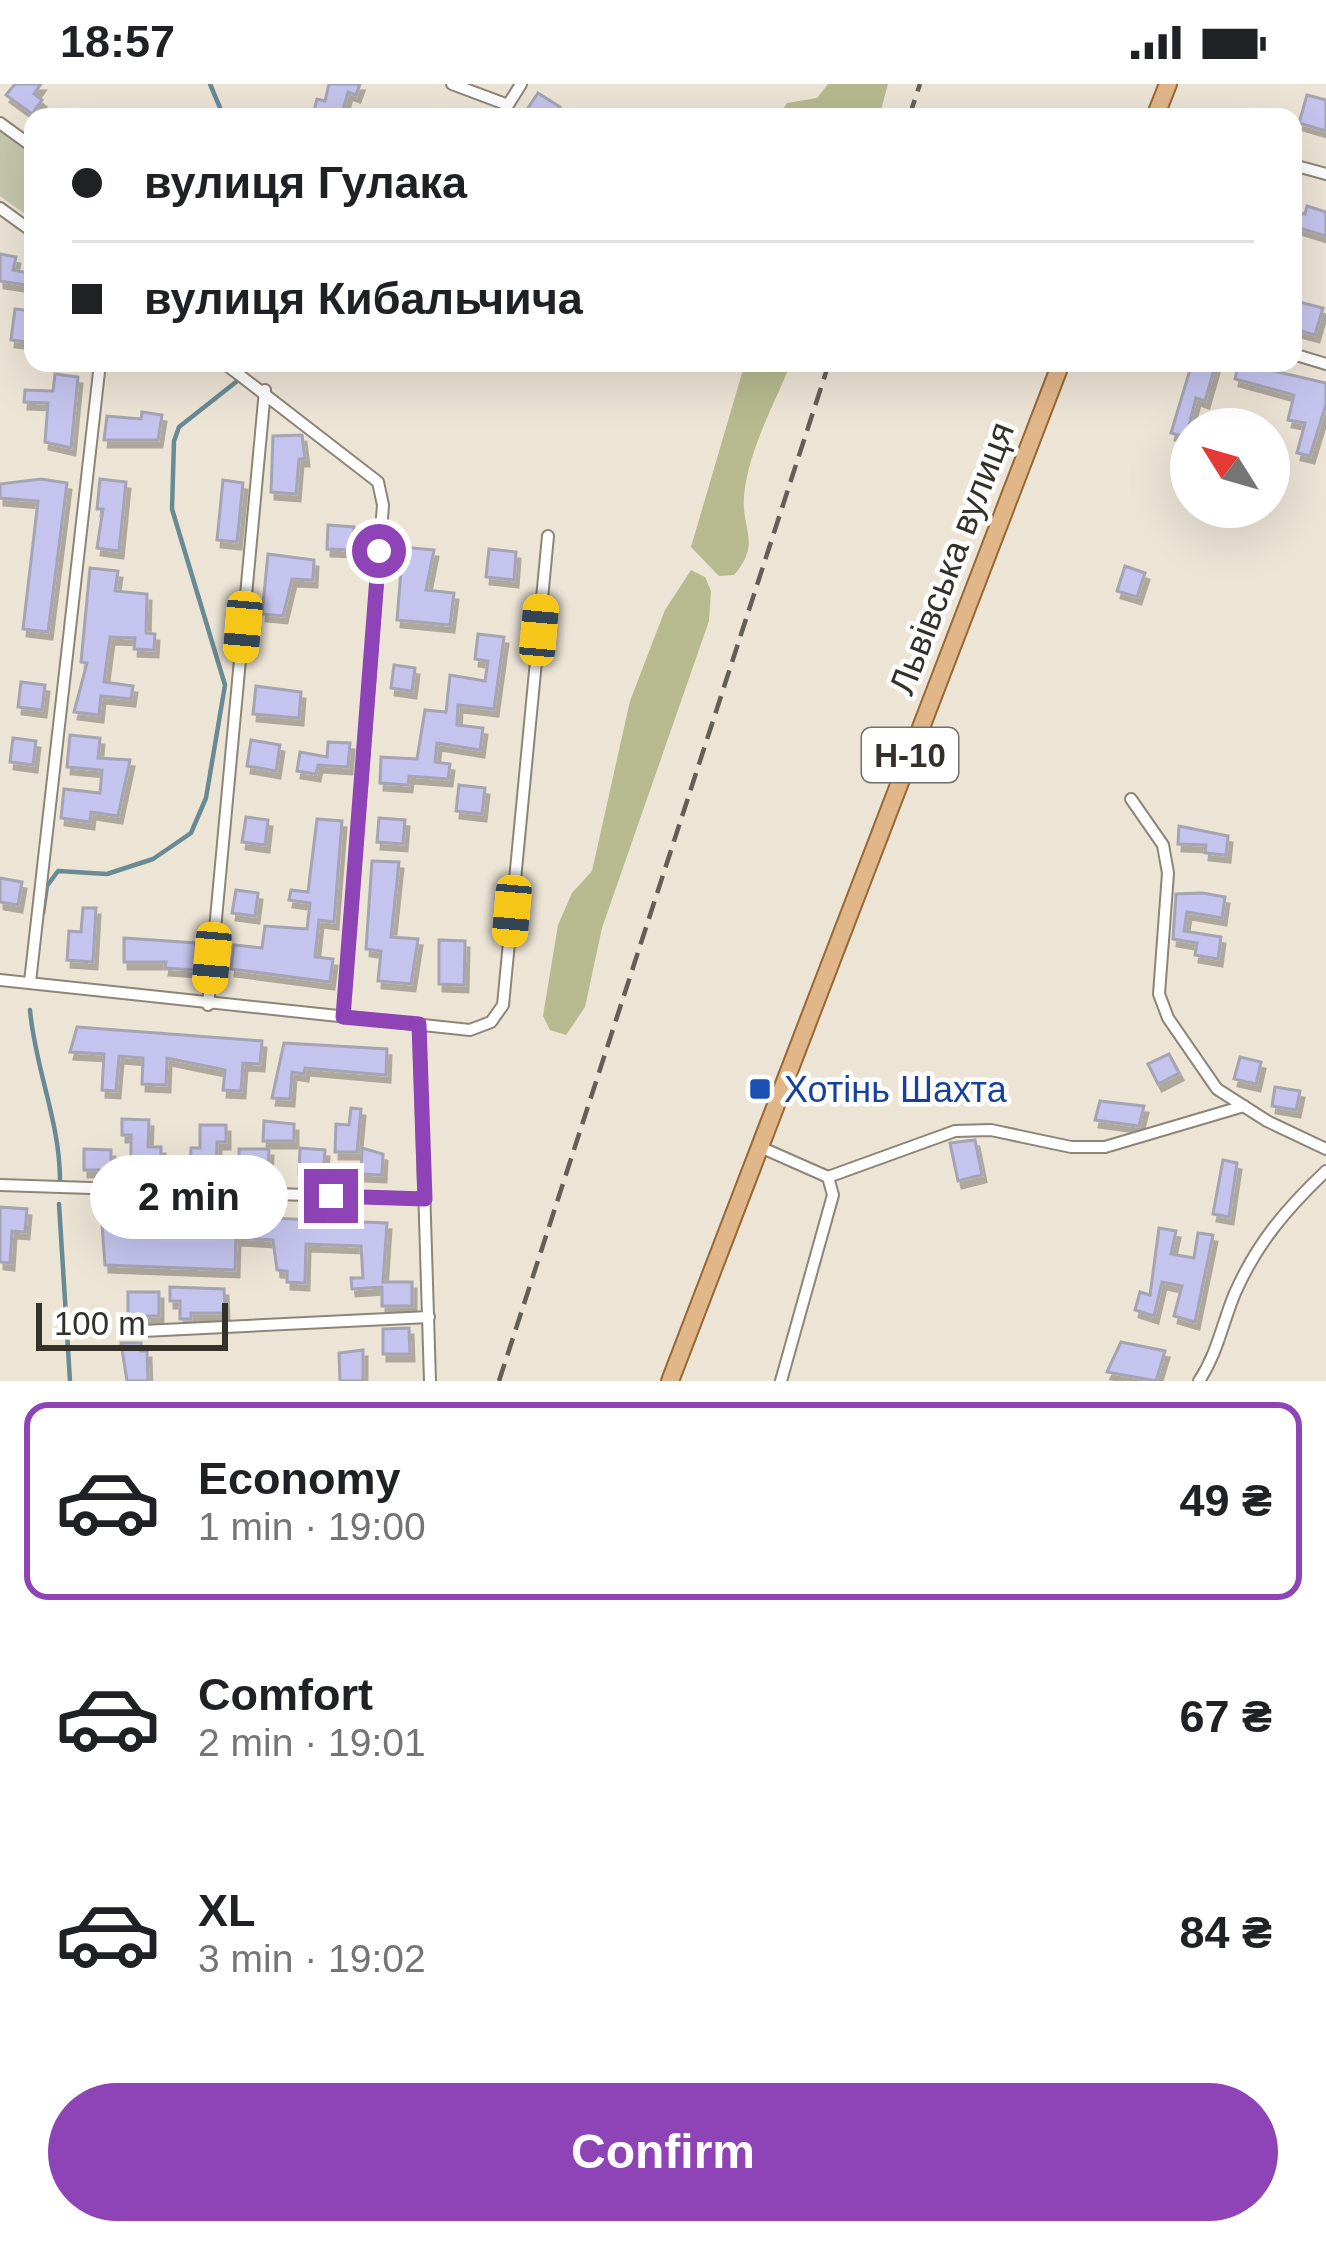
<!DOCTYPE html>
<html lang="en">
<head>
<meta charset="utf-8">
<style>
  body { margin:0; font-family:Arial,sans-serif; background:#f2f2f2; color:#202124; height:100vh; display:flex; flex-direction:column; font-size:45px; white-space:nowrap }
  * { box-sizing:border-box; margin:0 }
  p { font-size:39px; color:#757577 }
  .icon { flex:none; width:66px; height:66px; fill:none; stroke:currentColor; stroke-width:2; stroke-linecap:round; stroke-linejoin:round }
  .map { position:relative; height:1297px; overflow:hidden }
  .panel { display:flex; flex-direction:column; background:#fff; flex:1 }
  .panel>* { flex:none }
  .hud { position:absolute; left:24px; top:24px; width:1278px; height:264px; border-radius:24px; box-shadow:0 12px 48px #0002; display:grid; align-content:center; height:264px; padding:0 48px; background:#fff }
  .needle { width:78px; rotate:307deg }
  .fabs { position:absolute; left:1170px; top:324px; display:grid; gap:24px }
  .fabs a { display:grid; place-items:center; width:120px; height:120px; border-radius:50%; background:#fff; box-shadow:0 12px 48px #0002; font-size:60px }
  .scale { position:absolute; left:36px; bottom:30px; width:192px; box-sizing:border-box; padding-left:12px; border:6px solid #34312b; border-top:0; font-size:33px; line-height:42px; white-space:nowrap; color:#34312b; -webkit-text-stroke:9px #fff; paint-order:stroke }
  .end { position:absolute; width:54px; height:54px; margin:-27px; border:15px solid #8e44b6; background:#fff; box-shadow:0 0 0 6px #fff }
  .from { border-radius:50% }
  .bubble { position:absolute; height:84px; border-radius:42px; background:#fff; box-shadow:0 12px 48px #0002; font-size:39px; font-weight:800; line-height:84px; text-align:center }
  .car { position:absolute; width:36px; height:72px; margin:-36px -18px; border-radius:15px; box-shadow:0 0 9px 3px #0007; background:linear-gradient(#f5c518 24%,#345 0 40%,#f5c518 0 76%,#345 0 86%,#f5c518 0) }
  .hud b { display:flex; align-items:center; gap:42px; height:114px; font-size:45px }
  .hud b+b { border-top:3px solid #e0e0e0 }
  .hud i { width:30px; height:30px; background:#202124 }
  ul { padding:21px 0 0; list-style:none }
  li { display:flex; align-items:center; gap:36px; height:198px; margin:0 24px 18px; padding:0 24px; border:6px solid transparent; border-radius:24px }
  li div { flex:1 }
  li b { display:block; font-size:45px }
  li em { font-style:normal; font-weight:800 }
  li.on { border-color:#8e44b6 }
  li>.icon { width:108px; height:108px; stroke-width:1.5 }
  .cta { display:flex; gap:24px; margin-top:auto; padding:24px 48px }
  .cta a { flex:1; height:138px; border-radius:72px; background:#8e44b6; color:#fff; font-size:48px; font-weight:800; line-height:138px; text-align:center }
  .status { display:flex; justify-content:space-between; align-items:center; height:84px; padding:0 60px; background:#fff; direction:ltr }
  .status svg { height:33px; fill:currentColor }
  .map>svg:first-child { display:block }
</style>
</head>
<body>
<div class="status"><b>18:57</b><svg viewBox="0 0 49 12"><path d="M0 12V9h3v3zM5 12V6h3v6zM10 12V3h3v9zM15 12V0h3v12zM26 1h20v11H26zM47 4h2v5h-2z"/></svg></div>
<div class="map">
<svg width="1326" height="1297" viewBox="0 0 1326 1297">
  <defs>
    <filter id="shadow"><feDropShadow dx="4" dy="7" stdDeviation="0" flood-color="#0004"/></filter>
  </defs>
  <rect width="100%" height="100%" fill="#ece4d5"/>
  <!-- green -->
  <path fill="#c5c8ab" d="M 0,47 L 33,70 L 33,136 L 0,112 Z"/>
  <!-- forest -->
  <g fill="#b6ba8e">
    <path d="M 828,0 L 888,0 L 879,33 L 778,33 L 787,19 L 817,14 Z"/>
    <path d="M 745,279 L 791,279 C 774,321 748,367 744,412 C 741,445 762,459 734,491 L 719,492 L 691,463 Z"/>
    <path d="M 691,486 L 705,493 L 711,507 L 709,537 L 602,844 L 585,923 L 566,951 L 550,946 L 543,932 L 558,841 L 572,809 L 592,787 L 630,617 L 665,526 Z"/>
  </g>
  <g fill="none" stroke-linecap="round" stroke-linejoin="round">
    <!-- stream -->
    <g stroke="#688a95" stroke-width="4.5">
      <path d="M 210,0 L 224,33"/>
      <path d="M 43,829 L 47,802 L 58,787 L 107,790 L 153,775 L 191,749 L 206,714 L 225,601 L 172,425 L 174,357 L 179,343 L 241,294"/>
      <path d="M 30,926 C 35,984 60,1038 60,1096"/>
      <path d="M 59,1120 L 70,1297"/>
    </g>
  </g>
  <!-- building -->
  <g fill="#c4c4ee" stroke="#a4a4b3" stroke-width="3" filter="url(#shadow)">
    <path d="M 15,0 L 41,0 L 34,10 L 42,16 L 32,30 L 6,11 Z"/>
    <path d="M 329,0 L 360,0 L 356,11 L 348,8 L 341,33 L 313,31 L 317,15 L 325,17 Z"/>
    <path d="M 538,9 L 560,23 L 554,33 L 522,33 Z"/>
    <path d="M 1307,11 L 1326,16 L 1326,47 L 1299,39 Z"/>
    <path d="M 1307,122 L 1326,128 L 1326,152 L 1293,142 L 1293,127 L 1305,130 Z"/>
    <path d="M 0,170 L 16,173 L 13,186 L 33,190 L 33,202 L 0,197 Z"/>
    <path d="M 1299,218 L 1323,224 L 1315,251 L 1293,245 Z"/>
    <path d="M 15,225 L 32,227 L 28,258 L 11,256 Z"/>
    <path d="M 1192,279 L 1216,279 L 1205,317 L 1196,314 L 1186,353 L 1171,349 Z"/>
    <path d="M 1239,279 L 1326,299 L 1326,320 L 1310,372 L 1297,369 L 1305,339 L 1288,336 L 1294,311 L 1235,295 Z"/>
    <path d="M 55,290 L 78,293 L 71,364 L 45,358 L 48,319 L 24,318 L 25,306 L 53,307 Z"/>
    <path d="M 142,328 L 162,331 L 158,356 L 104,356 L 107,332 L 141,335 Z"/>
    <path d="M 302,351 L 305,375 L 299,375 L 296,410 L 271,408 L 273,352 Z"/>
    <path d="M 41,395 L 67,399 L 48,548 L 23,545 L 38,417 L 0,414 L 0,400 Z"/>
    <path d="M 100,395 L 126,398 L 119,467 L 97,464 L 103,425 L 97,425 Z"/>
    <path d="M 223,396 L 243,399 L 237,458 L 217,456 Z"/>
    <path d="M 328,441 L 354,443 L 353,466 L 327,465 Z"/>
    <path d="M 403,463 L 434,466 L 426,506 L 454,509 L 450,541 L 397,536 Z"/>
    <path d="M 489,465 L 516,468 L 514,496 L 486,493 Z"/>
    <path d="M 268,470 L 314,476 L 313,496 L 292,495 L 283,532 L 262,530 Z"/>
    <path d="M 1125,482 L 1145,489 L 1137,513 L 1117,507 Z"/>
    <path d="M 90,484 L 118,487 L 115,507 L 147,510 L 146,549 L 155,550 L 154,566 L 134,565 L 135,554 L 110,553 L 104,598 L 133,602 L 131,615 L 101,612 L 99,631 L 74,628 L 87,579 L 81,578 Z"/>
    <path d="M 478,550 L 504,553 L 494,625 L 458,621 L 457,641 L 483,644 L 480,666 L 437,659 L 435,678 L 450,680 L 448,695 L 409,692 L 408,701 L 380,699 L 381,673 L 417,675 L 425,626 L 446,628 L 450,591 L 485,597 L 488,577 L 475,575 Z"/>
    <path d="M 394,581 L 415,584 L 412,607 L 391,604 Z"/>
    <path d="M 21,598 L 45,601 L 42,626 L 18,623 Z"/>
    <path d="M 256,602 L 301,608 L 299,634 L 253,630 Z"/>
    <path d="M 70,651 L 100,654 L 98,674 L 130,676 L 118,732 L 91,728 L 90,738 L 61,734 L 64,705 L 100,709 L 102,686 L 67,683 Z"/>
    <path d="M 13,654 L 36,657 L 33,681 L 10,678 Z"/>
    <path d="M 251,656 L 280,661 L 276,687 L 247,682 Z"/>
    <path d="M 328,658 L 350,659 L 348,683 L 318,681 L 316,690 L 297,687 L 300,668 L 327,673 Z"/>
    <path d="M 459,701 L 485,704 L 482,730 L 456,727 Z"/>
    <path d="M 246,733 L 268,736 L 265,761 L 242,758 Z"/>
    <path d="M 379,734 L 405,736 L 403,760 L 377,758 Z"/>
    <path d="M 317,735 L 342,737 L 334,838 L 319,836 L 315,873 L 333,875 L 330,898 L 231,885 L 234,861 L 262,864 L 265,842 L 307,845 L 310,819 L 289,816 L 291,806 L 308,808 Z"/>
    <path d="M 1179,742 L 1228,752 L 1226,771 L 1205,769 L 1206,761 L 1178,760 Z"/>
    <path d="M 372,777 L 399,778 L 391,853 L 418,855 L 411,900 L 378,897 L 381,867 L 366,865 Z"/>
    <path d="M 0,794 L 22,798 L 18,821 L 0,818 Z"/>
    <path d="M 236,806 L 258,809 L 255,832 L 232,829 Z"/>
    <path d="M 1202,809 L 1225,813 L 1222,834 L 1187,828 L 1184,847 L 1221,853 L 1218,875 L 1195,871 L 1197,859 L 1173,855 L 1176,810 Z"/>
    <path d="M 83,824 L 96,824 L 93,878 L 67,876 L 69,847 L 81,848 Z"/>
    <path d="M 124,854 L 196,859 L 195,886 L 165,884 L 166,878 L 124,878 Z"/>
    <path d="M 439,856 L 465,857 L 464,901 L 439,900 Z"/>
    <path d="M 77,943 L 262,957 L 260,980 L 243,979 L 241,1007 L 223,1006 L 225,986 L 167,974 L 166,1001 L 142,1000 L 143,974 L 119,972 L 116,1007 L 102,1006 L 104,970 L 70,968 Z"/>
    <path d="M 284,959 L 387,965 L 386,991 L 305,984 L 304,990 L 292,988 L 290,1015 L 272,1014 Z"/>
    <path d="M 1169,970 L 1179,989 L 1158,1000 L 1148,980 Z"/>
    <path d="M 1240,973 L 1261,978 L 1256,1000 L 1234,995 Z"/>
    <path d="M 1275,1003 L 1300,1007 L 1296,1026 L 1272,1022 Z"/>
    <path d="M 1100,1017 L 1144,1022 L 1139,1042 L 1095,1036 Z"/>
    <path d="M 351,1024 L 361,1025 L 357,1068 L 335,1068 L 336,1040 L 349,1041 Z"/>
    <path d="M 122,1035 L 149,1036 L 148,1063 L 161,1063 L 161,1087 L 131,1086 L 131,1051 L 122,1051 Z"/>
    <path d="M 264,1037 L 294,1040 L 294,1057 L 263,1057 Z"/>
    <path d="M 200,1041 L 226,1041 L 226,1058 L 217,1058 L 216,1089 L 190,1088 L 191,1064 L 200,1064 Z"/>
    <path d="M 975,1056 L 982,1091 L 958,1097 L 950,1059 Z"/>
    <path d="M 300,1064 L 325,1066 L 323,1092 L 299,1090 Z"/>
    <path d="M 362,1064 L 383,1070 L 382,1091 L 361,1090 Z"/>
    <path d="M 84,1065 L 111,1066 L 111,1086 L 84,1086 Z"/>
    <path d="M 239,1065 L 269,1065 L 268,1089 L 239,1089 Z"/>
    <path d="M 1223,1076 L 1237,1079 L 1229,1133 L 1213,1130 Z"/>
    <path d="M 0,1123 L 27,1125 L 25,1148 L 12,1147 L 10,1179 L 0,1178 Z"/>
    <path d="M 101,1127 L 387,1139 L 383,1198 L 412,1198 L 412,1222 L 382,1222 L 382,1203 L 352,1205 L 351,1194 L 363,1194 L 361,1162 L 306,1160 L 305,1199 L 287,1198 L 287,1187 L 277,1186 L 273,1156 L 236,1154 L 235,1186 L 105,1181 Z"/>
    <path d="M 1159,1144 L 1176,1147 L 1171,1170 L 1194,1174 L 1198,1149 L 1213,1151 L 1195,1238 L 1174,1232 L 1182,1202 L 1162,1198 L 1154,1232 L 1135,1226 L 1140,1208 L 1150,1211 Z"/>
    <path d="M 170,1203 L 224,1205 L 225,1229 L 191,1229 L 191,1235 L 180,1235 L 180,1217 L 170,1217 Z"/>
    <rect x="128" y="1208" width="31" height="24"/>
    <path d="M 409,1244 L 410,1270 L 383,1270 L 383,1245 Z"/>
    <path d="M 1121,1258 L 1165,1267 L 1156,1297 L 1107,1288 Z"/>
    <path d="M 121,1259 L 141,1259 L 141,1267 L 147,1267 L 148,1297 L 127,1297 Z"/>
    <path d="M 363,1266 L 363,1297 L 340,1297 L 339,1269 Z"/>
  </g>
  <g fill="none" stroke-linecap="round" stroke-linejoin="round">
    <defs>
      <g id="minor">
        <path d="M 452,0 L 508,21 L 521,0"/>
        <path d="M 0,39 L 33,63"/>
        <path d="M 1293,81 L 1326,90"/>
        <path d="M 0,124 L 33,148"/>
        <path d="M 1293,270 L 1326,280"/>
        <path d="M 224,279 L 378,398 L 383,421 L 343,933"/>
        <path d="M 1131,715 L 1163,761 L 1168,789 L 1159,910 L 1168,934 L 1217,1005 L 1267,1037 L 1326,1065"/>
        <path d="M 0,896 L 470,946 L 491,938 L 503,921 L 548,452"/>
        <path d="M 30,898 L 100,279"/>
        <path d="M 208,921 L 265,306"/>
        <path d="M 419,940 L 430,1297"/>
        <path d="M 760,1063 L 828,1093 L 833,1111 L 781,1297"/>
        <path d="M 828,1093 L 955,1047 L 991,1046 L 1071,1063 L 1105,1063 L 1244,1022"/>
        <path d="M 0,1101 L 425,1115"/>
        <path d="M 143,1247 L 429,1233"/>
        <path d="M 1199,1297 C 1218,1268 1222,1240 1235,1209 C 1257,1159 1287,1124 1326,1087"/>
      </g>
      <g id="primary">
        <path d="M 1155,33 L 1168,0"/>
        <path d="M 670,1297 L 1061,279"/>
      </g>
    </defs>
    <!-- minor casing -->
    <use href="#minor" stroke="#8d8577" stroke-width="14"/>
    <!-- primary casing -->
    <use href="#primary" stroke="#976835" stroke-width="20"/>
    <!-- minor -->
    <use href="#minor" stroke="#fff" stroke-width="10"/>
    <!-- primary -->
    <use href="#primary" stroke="#e1b689" stroke-width="16"/>
    <!-- rail -->
    <g stroke="#635f56" stroke-width="4.5" stroke-dasharray="18 9" stroke-linecap="butt">
      <path d="M 909,33 L 920,0"/>
      <path d="M 499,1297 L 829,279"/>
    </g>
  </g>
  <g fill="none" stroke-linecap="round" stroke-linejoin="round">
    <!-- route -->
    <path stroke="#8e44b6" stroke-width="15" d="M 331,1112 L 425,1115 L 419,940 L 343,933 L 379,467"/>
  </g>
  <!-- markers -->
  <rect fill="#1a4fb4" stroke="#fff" stroke-width="4.5" x="748" y="993" width="24" height="24" rx="6"/>
  <g text-anchor="middle" stroke-width="9" stroke-linejoin="round" paint-order="stroke">
    <!-- shield labels -->
    <rect fill="#fff" stroke="#716f6b" stroke-width="3" x="862" y="644" width="96" height="54" rx="9"/>
    <g font-size="33" font-weight="bold" fill="#34312b">
      <text x="910" y="683">Н-10</text>
    </g>
    <!-- street labels -->
    <g font-size="36" fill="#34312b" stroke="#fff">
      <text transform="translate(951 474) rotate(-69)" y="13">Львівська вулиця</text>
    </g>
    <!-- transit labels -->
    <g font-size="36" fill="#164399" stroke="#fff" text-anchor="start">
      <text x="784" y="1018">Хотінь Шахта</text>
    </g>
  </g>
</svg>
<div class="fabs">
<a><svg class="needle" viewBox="-14 -14 28 28"><path d="M0-13l5 13h-10z" fill="#e53935"/><path d="M0 13l5-13h-10z" fill="#757577"/></svg></a>
</div>
<div class="scale">100 m</div>
<i class="end from" style="left:379px;top:467px"></i>
<i class="end" style="left:331px;top:1112px"></i>
<div class="bubble" style="left:90px;top:1071px;width:198px">2 min</div>
<i class="car" style="left:243px;top:543px;rotate:185deg"></i>
<i class="car" style="left:539px;top:546px;rotate:5deg"></i>
<i class="car" style="left:512px;top:827px;rotate:185deg"></i>
<i class="car" style="left:212px;top:874px;rotate:185deg"></i>
<div class="hud">
<b><i class="from"></i>вулиця Гулака</b>
<b><i></i>вулиця Кибальчича</b>
</div>
</div>
<section class="panel">
<ul>
<li class="on"><svg class="icon" aria-label="car" viewBox="0 0 24 24"><path d="M5 17H2v-5l4-1 3-4h7l3 4 3 1v5h-3M9 17h6M6 11h13"/><circle cx="7" cy="17" r="2"/><circle cx="17" cy="17" r="2"/></svg><div><b>Economy</b><p>1 min · 19:00</p></div><em>49 ₴</em></li>
<li><svg class="icon" aria-label="car" viewBox="0 0 24 24"><path d="M5 17H2v-5l4-1 3-4h7l3 4 3 1v5h-3M9 17h6M6 11h13"/><circle cx="7" cy="17" r="2"/><circle cx="17" cy="17" r="2"/></svg><div><b>Comfort</b><p>2 min · 19:01</p></div><em>67 ₴</em></li>
<li><svg class="icon" aria-label="car" viewBox="0 0 24 24"><path d="M5 17H2v-5l4-1 3-4h7l3 4 3 1v5h-3M9 17h6M6 11h13"/><circle cx="7" cy="17" r="2"/><circle cx="17" cy="17" r="2"/></svg><div><b>XL</b><p>3 min · 19:02</p></div><em>84 ₴</em></li>
</ul>
<div class="cta"><a>Confirm</a></div>
</section>
</body>
</html>
